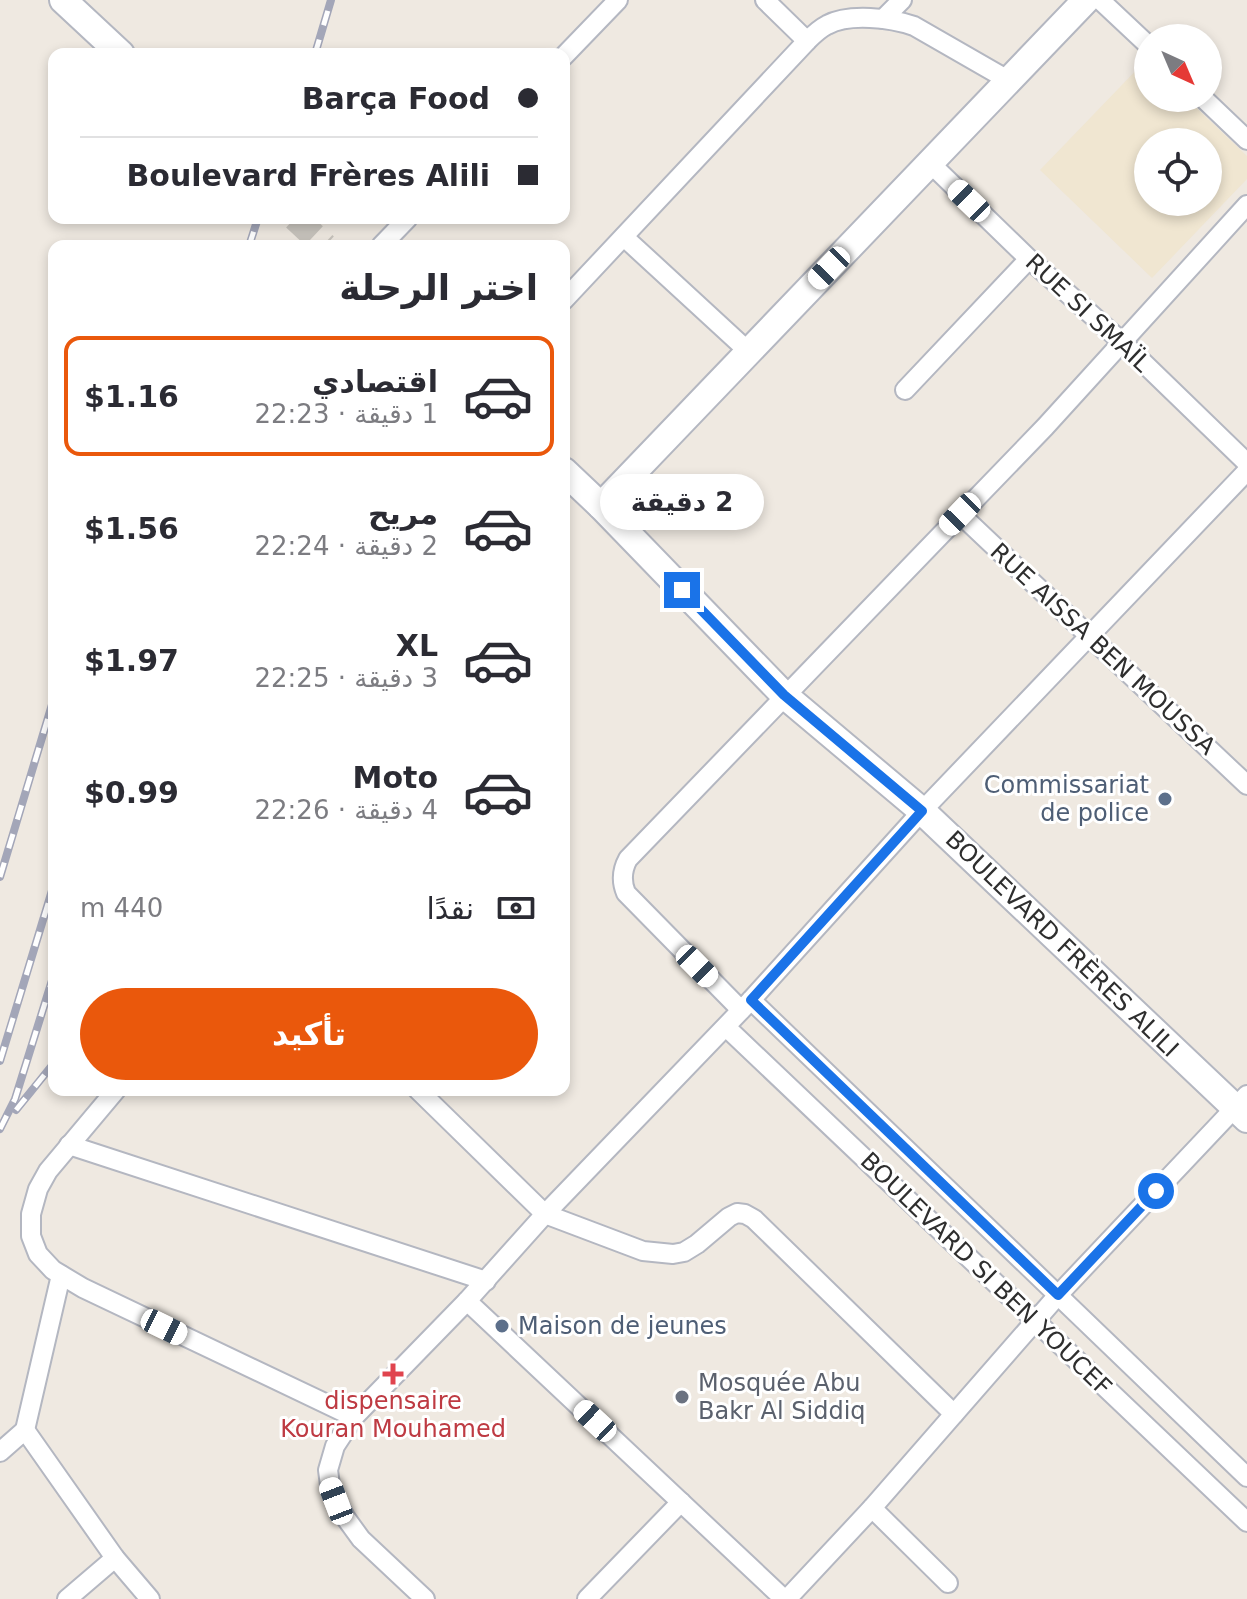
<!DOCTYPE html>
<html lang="ar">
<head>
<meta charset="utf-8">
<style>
  body { margin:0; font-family:"DejaVu Sans",Cairo,sans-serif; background:#f7f7f7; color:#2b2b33; direction:rtl; height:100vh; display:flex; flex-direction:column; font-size:30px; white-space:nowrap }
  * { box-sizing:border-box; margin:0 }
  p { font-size:26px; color:#7c7c81 }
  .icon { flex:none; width:44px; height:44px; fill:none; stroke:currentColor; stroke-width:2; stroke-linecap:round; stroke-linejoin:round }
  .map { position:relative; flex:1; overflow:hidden; direction:ltr }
  .drawer { position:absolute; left:48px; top:240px; width:522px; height:856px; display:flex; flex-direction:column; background:#fff; border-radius:16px; box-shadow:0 4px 12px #0003; direction:rtl }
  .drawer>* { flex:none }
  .hud { position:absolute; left:48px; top:48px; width:522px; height:176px; border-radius:16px; box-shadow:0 4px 12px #0003; direction:rtl; display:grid; align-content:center; height:176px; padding:0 32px; background:#fff }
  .needle { width:52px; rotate:136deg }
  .buttons { position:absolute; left:1134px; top:24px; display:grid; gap:16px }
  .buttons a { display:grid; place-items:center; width:88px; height:88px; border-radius:50%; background:#fff; box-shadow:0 4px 12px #0003; font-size:40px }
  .end { position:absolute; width:36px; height:36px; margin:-18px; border:10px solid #1a73e8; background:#fff; box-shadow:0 0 0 4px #fff }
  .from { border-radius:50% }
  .bubble { position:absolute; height:56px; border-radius:28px; background:#fff; box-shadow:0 4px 12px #0003; font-size:26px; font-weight:700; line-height:56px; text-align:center; direction:rtl }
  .car { position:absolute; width:24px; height:48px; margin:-24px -12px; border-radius:10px; box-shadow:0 0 6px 2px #0007; background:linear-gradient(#fff 24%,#345 0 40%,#fff 0 76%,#345 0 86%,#fff 0) }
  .hud b { display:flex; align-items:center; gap:28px; height:76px; font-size:30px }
  .hud b+b { border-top:2px solid #e1e1e2 }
  .hud i { width:20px; height:20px; background:#2b2b33 }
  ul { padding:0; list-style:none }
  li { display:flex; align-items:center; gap:24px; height:120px; margin:0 16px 12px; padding:0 16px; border:4px solid transparent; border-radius:16px }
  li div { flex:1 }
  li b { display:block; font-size:30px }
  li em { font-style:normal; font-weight:700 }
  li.active { border-color:#ea580c }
  li>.icon { width:72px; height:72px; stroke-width:1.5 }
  h2 { padding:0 32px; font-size:36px; line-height:96px }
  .pay { display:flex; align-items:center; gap:20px; height:88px; padding:0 32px; font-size:30px }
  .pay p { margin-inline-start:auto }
  .cta { display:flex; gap:16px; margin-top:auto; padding:16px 32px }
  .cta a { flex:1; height:92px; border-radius:48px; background:#ea580c; color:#fff; font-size:32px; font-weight:700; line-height:92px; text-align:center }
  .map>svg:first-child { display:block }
</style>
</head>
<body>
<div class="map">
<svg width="1247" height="1599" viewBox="0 0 1247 1599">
  <rect width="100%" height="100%" fill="#efe9e1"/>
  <!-- education -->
  <path fill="#f0e6d1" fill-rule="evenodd" d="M 1146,60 L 1148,61 L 1148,98 L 1186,98 L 1247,156 L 1247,179 L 1152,278 L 1040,170 ZM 1148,142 L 1208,142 L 1208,202 L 1148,202 Z"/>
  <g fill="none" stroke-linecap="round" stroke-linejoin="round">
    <!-- secondary-tunnel -->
    <path stroke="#c8c4bd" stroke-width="26" stroke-dasharray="26 13" stroke-linecap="butt" d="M 295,218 L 325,246"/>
    <defs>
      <g id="minor">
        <path d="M 765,0 L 807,41"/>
        <path d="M 1100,0 L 1148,45"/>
        <path d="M 883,19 L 902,0"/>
        <path d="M 564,56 L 618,0"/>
        <path d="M 1203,98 L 1247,140"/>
        <path d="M 930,163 L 1029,259 L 1122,342 L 1247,463"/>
        <path d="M 624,237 L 749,352"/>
        <path d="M 381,246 L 408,218"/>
        <path d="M 564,300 L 807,41 C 813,35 819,29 827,25 C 849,13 891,18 914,26 L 1008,80"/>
        <path d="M 905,390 L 1029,259"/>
        <path d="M 960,514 L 1247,785"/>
        <path d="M 751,1000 L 1247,1477"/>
        <path d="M 741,1010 L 626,893 C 621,881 622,870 628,859 L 1045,427 L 1247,205"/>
        <path d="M 726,1027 L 1247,1522"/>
        <path d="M 116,1090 L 48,1171 L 38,1189 L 31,1214 L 31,1236 L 38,1254 L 53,1270 L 83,1288 L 354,1417"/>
        <path d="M 418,1090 L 545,1214 L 643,1251 L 673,1254 L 684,1252 L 697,1244 L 729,1217 L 737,1213 L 745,1214 L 754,1219 L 954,1414"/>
        <path d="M 69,1145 L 486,1281"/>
        <path d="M 467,1301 L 784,1599"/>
        <path d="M 25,1430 L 61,1275"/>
        <path d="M 0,1452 L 25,1430 L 115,1558 L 150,1599"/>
        <path d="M 872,1508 L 948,1583"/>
        <path d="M 67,1599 L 115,1558"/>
        <path d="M 425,1599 L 361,1539 L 345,1517 L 336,1501 L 330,1485 L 328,1470 L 335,1446 L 354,1417 L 467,1301 L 545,1214 L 751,1000 L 922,811 L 1247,471"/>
        <path d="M 587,1599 L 681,1502"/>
        <path d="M 787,1599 L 872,1508 L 1058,1295 L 1247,1095"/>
      </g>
      <g id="secondary">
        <path d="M 63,0 L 121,54"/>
        <path d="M 564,471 L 601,506 L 784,695 L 922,811 L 1247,1119"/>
        <path d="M 601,506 L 1086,0"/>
      </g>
    </defs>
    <!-- minor casing -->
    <use href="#minor" stroke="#b4b7c1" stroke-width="22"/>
    <!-- secondary casing -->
    <use href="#secondary" stroke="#b4b7c1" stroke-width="30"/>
    <!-- minor -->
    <use href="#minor" stroke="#fff" stroke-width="18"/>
    <!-- secondary -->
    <use href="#secondary" stroke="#fff" stroke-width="26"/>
    <defs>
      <g id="rail">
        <path d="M 315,54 L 331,0"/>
        <path d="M 249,246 L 258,218"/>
        <path d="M 0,877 L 54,698"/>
        <path d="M 0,1061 L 54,884"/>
        <path d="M 16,1110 L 54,1063"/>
        <path d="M 0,1129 L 15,1099 L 54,974"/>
      </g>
    </defs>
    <!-- rail casing -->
    <use href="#rail" stroke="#a3a6b8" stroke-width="8"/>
    <!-- rail -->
    <use href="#rail" stroke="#fff" stroke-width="5" stroke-dasharray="15" stroke-linecap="butt"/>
  </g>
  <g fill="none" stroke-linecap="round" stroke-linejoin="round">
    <!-- route -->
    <path stroke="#1a73e8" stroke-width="10" d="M 682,590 L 784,695 L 922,811 L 751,1000 L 1058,1295 L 1156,1191"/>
  </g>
  <!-- markers -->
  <g fill="#5c6f8a" stroke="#fff" stroke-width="3">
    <circle cx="1165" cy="799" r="8"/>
    <circle cx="502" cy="1326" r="8"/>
  </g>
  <path fill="#e0444e" stroke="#fff" stroke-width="3" d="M389 1362h8v8h8v8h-8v8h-8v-8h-8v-8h8z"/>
  <circle fill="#6b7280" stroke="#fff" stroke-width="3" cx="682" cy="1397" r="8"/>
  <g text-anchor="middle" stroke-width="6" stroke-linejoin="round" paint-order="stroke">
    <!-- street labels -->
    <g font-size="24" fill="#2e2e2e" stroke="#fff">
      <text transform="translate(1088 313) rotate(43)" y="8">RUE SI SMAÏL</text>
      <text transform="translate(1103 649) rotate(43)" y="8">RUE AISSA BEN MOUSSA</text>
      <text transform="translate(1062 944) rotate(44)" y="8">BOULEVARD FRÈRES ALILI</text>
      <text transform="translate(986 1274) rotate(44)" y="8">BOULEVARD SI BEN YOUCEF</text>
    </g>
    <!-- service labels -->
    <g font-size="24" fill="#4e5e75" stroke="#fff" text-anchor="end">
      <text x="1149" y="793">Commissariat<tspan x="1149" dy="28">de police</tspan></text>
      <text x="518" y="1334" text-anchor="start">Maison de jeunes</text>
    </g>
    <!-- worship labels -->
    <g font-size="24" fill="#5b616d" stroke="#fff" text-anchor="start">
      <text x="698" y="1391">Mosquée Abu<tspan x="698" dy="28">Bakr Al Siddiq</tspan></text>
    </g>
    <!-- health labels -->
    <g font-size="24" fill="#be3a42" stroke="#fff">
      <text x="393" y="1409">dispensaire<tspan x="393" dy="28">Kouran Mouhamed</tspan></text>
    </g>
  </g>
</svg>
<div class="buttons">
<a><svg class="needle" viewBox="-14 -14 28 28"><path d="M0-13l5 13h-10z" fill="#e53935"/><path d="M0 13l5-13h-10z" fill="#7c7c81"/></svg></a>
<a><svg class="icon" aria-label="locate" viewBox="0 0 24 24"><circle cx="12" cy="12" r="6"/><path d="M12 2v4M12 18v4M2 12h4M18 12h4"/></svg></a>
</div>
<i class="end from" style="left:1156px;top:1191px"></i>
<i class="end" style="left:682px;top:590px"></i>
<div class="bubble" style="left:600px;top:474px;width:164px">2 دقيقة</div>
<i class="car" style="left:969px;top:201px;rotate:314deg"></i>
<i class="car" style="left:829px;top:268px;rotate:224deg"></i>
<i class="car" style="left:960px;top:514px;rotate:224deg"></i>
<i class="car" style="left:697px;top:966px;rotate:135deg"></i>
<i class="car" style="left:164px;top:1327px;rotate:116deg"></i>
<i class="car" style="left:595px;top:1421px;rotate:313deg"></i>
<i class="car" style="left:336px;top:1501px;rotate:339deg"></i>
<div class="hud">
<b><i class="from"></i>Barça Food</b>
<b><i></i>Boulevard Frères Alili</b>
</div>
<section class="drawer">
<h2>اختر الرحلة</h2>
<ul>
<li class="active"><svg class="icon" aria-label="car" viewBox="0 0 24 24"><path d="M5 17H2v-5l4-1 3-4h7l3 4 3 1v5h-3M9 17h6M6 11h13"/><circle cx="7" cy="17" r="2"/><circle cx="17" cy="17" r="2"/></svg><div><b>اقتصادي</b><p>1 دقيقة · 22:23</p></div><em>$1.16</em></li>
<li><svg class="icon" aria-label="car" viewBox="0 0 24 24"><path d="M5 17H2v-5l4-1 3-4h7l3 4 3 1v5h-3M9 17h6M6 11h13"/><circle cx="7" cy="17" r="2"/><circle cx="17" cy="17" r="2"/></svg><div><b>مريح</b><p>2 دقيقة · 22:24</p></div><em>$1.56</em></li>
<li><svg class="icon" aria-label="car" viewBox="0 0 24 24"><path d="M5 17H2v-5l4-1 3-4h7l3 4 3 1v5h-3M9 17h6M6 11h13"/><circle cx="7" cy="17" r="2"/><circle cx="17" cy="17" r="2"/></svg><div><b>XL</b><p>3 دقيقة · 22:25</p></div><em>$1.97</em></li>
<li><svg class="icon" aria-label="car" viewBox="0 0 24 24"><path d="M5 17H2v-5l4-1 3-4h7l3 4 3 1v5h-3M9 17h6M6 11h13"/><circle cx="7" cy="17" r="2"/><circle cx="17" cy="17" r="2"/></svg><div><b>Moto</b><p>4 دقيقة · 22:26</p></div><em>$0.99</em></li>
</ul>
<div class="pay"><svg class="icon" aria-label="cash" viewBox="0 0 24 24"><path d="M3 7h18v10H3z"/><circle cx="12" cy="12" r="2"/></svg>نقدًا<p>440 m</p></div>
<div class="cta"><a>تأكيد</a></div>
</section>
</div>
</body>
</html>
